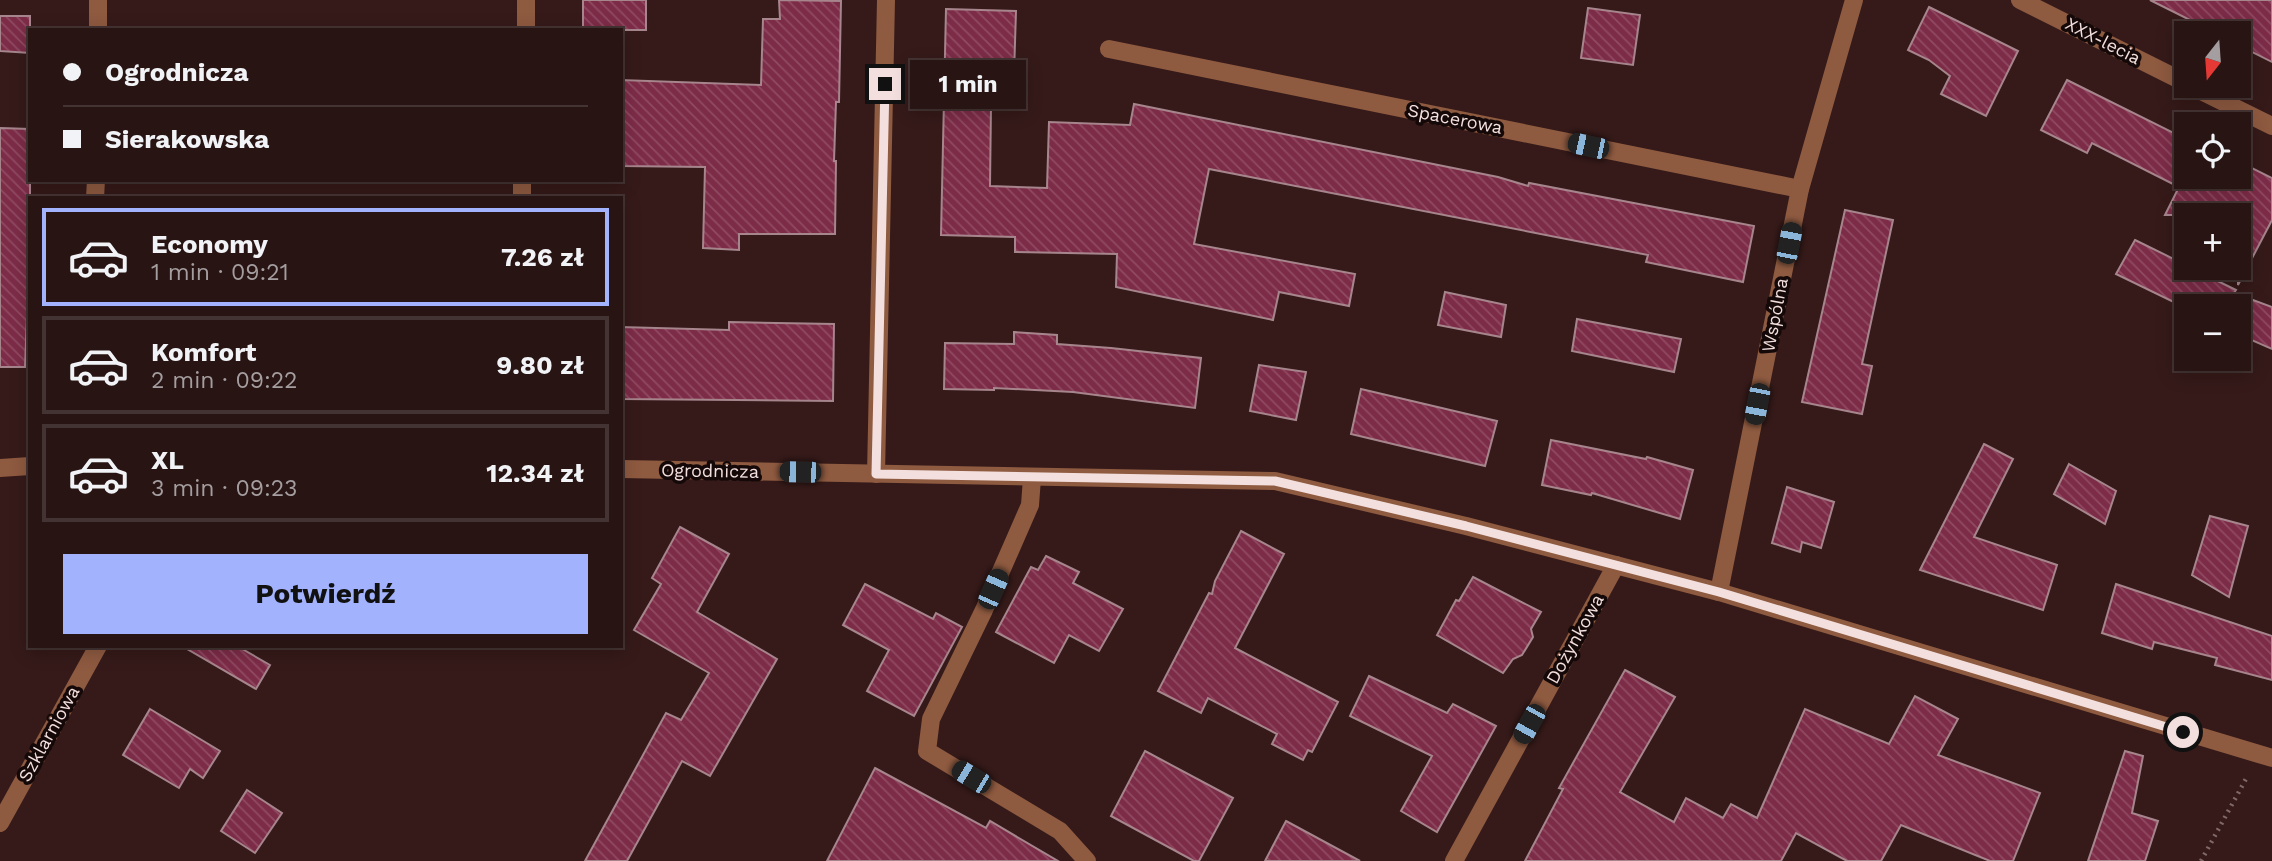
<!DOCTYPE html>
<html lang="pl">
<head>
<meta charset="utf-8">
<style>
  body { margin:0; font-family:"Work Sans",sans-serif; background:#301d1c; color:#f1f3f6; height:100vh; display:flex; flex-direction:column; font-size:26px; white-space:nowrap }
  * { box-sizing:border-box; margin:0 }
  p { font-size:23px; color:#a59ea0 }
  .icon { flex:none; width:38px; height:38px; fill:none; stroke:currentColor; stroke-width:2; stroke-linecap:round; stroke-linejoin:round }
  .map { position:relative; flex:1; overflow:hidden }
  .panel { position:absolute; left:28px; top:196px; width:595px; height:452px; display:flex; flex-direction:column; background:#281413; border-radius:0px; box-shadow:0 4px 18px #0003,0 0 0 2px #433 }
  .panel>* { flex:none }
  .hud { position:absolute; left:28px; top:28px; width:595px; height:154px; border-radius:0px; box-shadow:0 4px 18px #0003,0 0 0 2px #433; display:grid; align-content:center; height:154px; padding:0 35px; background:#281413 }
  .needle { width:46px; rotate:197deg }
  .buttons { position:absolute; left:2174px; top:21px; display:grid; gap:14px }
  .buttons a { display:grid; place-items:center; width:77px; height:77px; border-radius:0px; background:#281413; box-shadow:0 4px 18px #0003,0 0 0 2px #433; font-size:35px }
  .end { position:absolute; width:32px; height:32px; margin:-16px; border:9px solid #f3e0de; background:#111; box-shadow:0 0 0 4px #111 }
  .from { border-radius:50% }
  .bubble { position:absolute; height:49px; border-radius:0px; background:#281413; box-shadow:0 4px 18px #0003,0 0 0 2px #433; font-size:23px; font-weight:700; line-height:49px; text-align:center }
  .car { position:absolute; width:21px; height:42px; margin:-21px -10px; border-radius:9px; box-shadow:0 0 5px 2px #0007; background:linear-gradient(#222 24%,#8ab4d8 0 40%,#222 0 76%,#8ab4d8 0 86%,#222 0) }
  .hud b { display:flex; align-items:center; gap:24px; height:66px; font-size:26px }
  .hud b+b { border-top:2px solid #433 }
  .hud i { width:18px; height:18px; background:#f1f3f6 }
  ul { padding:12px 0 0; list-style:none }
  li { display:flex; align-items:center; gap:21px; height:98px; margin:0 14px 10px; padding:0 21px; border:4px solid #433; border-radius:0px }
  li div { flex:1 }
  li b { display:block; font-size:26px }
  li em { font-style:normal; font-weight:700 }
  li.selected { border-color:#a2b2fd }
  li>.icon { width:63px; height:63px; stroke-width:1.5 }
  .button { display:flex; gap:14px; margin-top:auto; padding:14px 35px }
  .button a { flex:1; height:80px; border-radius:0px; background:#a2b2fd; color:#111; font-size:28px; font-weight:700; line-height:80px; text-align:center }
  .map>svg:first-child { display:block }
</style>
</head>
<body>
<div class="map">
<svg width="2272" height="861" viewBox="0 0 2272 861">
  <defs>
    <pattern id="building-back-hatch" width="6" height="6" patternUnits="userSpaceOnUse" patternTransform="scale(1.75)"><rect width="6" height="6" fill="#7d2c48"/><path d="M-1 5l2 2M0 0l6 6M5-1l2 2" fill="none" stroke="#904a62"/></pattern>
  </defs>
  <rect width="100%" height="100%" fill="#351a19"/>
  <!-- building -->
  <g fill="url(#building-back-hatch)" stroke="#a7858d" stroke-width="2">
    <rect x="583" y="0" width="63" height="30"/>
    <path d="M 779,0 L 841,1 L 839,102 L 836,102 L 834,161 L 836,161 L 835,234 L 739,234 L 739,250 L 703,248 L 705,167 L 621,166 L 621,80 L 761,85 L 763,19 L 780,19 Z"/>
    <path d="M 2150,0 L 2272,0 L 2272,62 L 2238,45 L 2238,33 L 2216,33 Z"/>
    <path d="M 1929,7 L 2018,51 L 1986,116 L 1941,94 L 1950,76 L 1929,60 L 1908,50 Z"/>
    <path d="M 1588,8 L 1640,15 L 1633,65 L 1581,58 Z"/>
    <path d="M 946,9 L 1016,11 L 1013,106 L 991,105 L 990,186 L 1047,188 L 1049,122 L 1130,125 L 1134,104 L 1498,177 L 1528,186 L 1529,183 L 1754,226 L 1743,282 L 1646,262 L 1648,255 L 1209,169 L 1194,244 L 1355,274 L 1349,306 L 1279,292 L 1273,320 L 1116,287 L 1117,254 L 1015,252 L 1015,237 L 941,235 Z"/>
    <path d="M 0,16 L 30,16 L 30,53 L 0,51 Z"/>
    <path d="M 2067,80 L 2186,139 L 2186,177 L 2238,177 L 2238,161 L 2272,178 L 2272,220 L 2238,285 L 2238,215 L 2165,215 L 2179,187 L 2092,143 L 2087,153 L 2041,130 Z"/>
    <path d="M 0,128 L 30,129 L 30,241 L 25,367 L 0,367 Z"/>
    <path d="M 1845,210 L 1893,220 L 1862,364 L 1872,366 L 1862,414 L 1802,402 Z"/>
    <path d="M 2135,240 L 2186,265 L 2186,268 L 2191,268 L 2236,290 L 2234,293 L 2272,307 L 2272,349 L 2238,334 L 2238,306 L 2186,308 L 2116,274 Z"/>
    <path d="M 1445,292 L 1506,305 L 1501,337 L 1438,325 Z"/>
    <path d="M 1577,319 L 1681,339 L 1674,372 L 1572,351 Z"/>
    <path d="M 729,322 L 834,324 L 833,401 L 621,399 L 621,327 L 729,330 Z"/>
    <path d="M 1014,332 L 1057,335 L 1057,344 L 1111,348 L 1201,358 L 1195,408 L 1073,392 L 994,388 L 994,390 L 944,389 L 945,343 L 1014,344 Z"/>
    <path d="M 1259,365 L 1306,372 L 1296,420 L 1250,411 Z"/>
    <path d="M 1361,389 L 1497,421 L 1485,466 L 1351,434 Z"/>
    <path d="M 1551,440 L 1646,459 L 1647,457 L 1693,470 L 1680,519 L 1592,493 L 1591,495 L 1542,485 Z"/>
    <path d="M 1984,444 L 2013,459 L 1974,537 L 2057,565 L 2043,610 L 1920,570 Z"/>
    <path d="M 2069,464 L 2116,491 L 2105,524 L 2054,494 Z"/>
    <path d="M 1787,487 L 1834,502 L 1821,548 L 1802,542 L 1800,552 L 1772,543 Z"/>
    <path d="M 2210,516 L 2248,526 L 2229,597 L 2192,575 Z"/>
    <path d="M 680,527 L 729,554 L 697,612 L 777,659 L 710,776 L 682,761 L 627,861 L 585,861 L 666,713 L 681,720 L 709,673 L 634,630 L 661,584 L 652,578 Z"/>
    <path d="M 1241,531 L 1284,554 L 1235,648 L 1338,702 L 1312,752 L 1308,750 L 1303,760 L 1272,744 L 1277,734 L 1208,698 L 1201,713 L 1158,691 L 1209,593 L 1212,594 L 1215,581 Z"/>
    <path d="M 1046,556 L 1079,572 L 1073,583 L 1123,609 L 1099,651 L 1069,635 L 1054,663 L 996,632 L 1031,567 L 1038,570 Z"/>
    <path d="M 1473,577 L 1541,612 L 1531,629 L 1533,637 L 1522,655 L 1513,659 L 1503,673 L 1437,635 L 1456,600 L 1459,601 Z"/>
    <path d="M 865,584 L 933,619 L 936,613 L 962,627 L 914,716 L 867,691 L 889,650 L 843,625 Z"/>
    <path d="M 2116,584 L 2272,636 L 2272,680 L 2215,665 L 2217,658 L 2154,642 L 2152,649 L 2102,633 Z"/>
    <path d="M 182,646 L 237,646 L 270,665 L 256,689 Z"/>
    <path d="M 1625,670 L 1675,697 L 1620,792 L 1674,822 L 1686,798 L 1723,818 L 1731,804 L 1757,818 L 1805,709 L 1889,744 L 1915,696 L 1958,719 L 1938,755 L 2040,793 L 2013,861 L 1990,861 L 1901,825 L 1881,861 L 1847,861 L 1796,833 L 1781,861 L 1525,861 L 1563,789 L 1559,788 Z"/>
    <path d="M 1369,676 L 1447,713 L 1453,704 L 1496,726 L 1437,832 L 1401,811 L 1432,756 L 1350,716 Z"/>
    <path d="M 150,709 L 220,751 L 203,778 L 190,769 L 179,788 L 123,755 Z"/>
    <path d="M 1145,751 L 1233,798 L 1199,861 L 1194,861 L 1111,816 Z"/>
    <path d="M 2125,751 L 2143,756 L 2132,813 L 2158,821 L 2145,861 L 2088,861 Z"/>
    <path d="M 875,768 L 986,828 L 990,821 L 1058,861 L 827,861 Z"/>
    <path d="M 247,790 L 282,813 L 255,853 L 221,831 Z"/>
    <path d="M 1286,821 L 1360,861 L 1265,861 Z"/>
  </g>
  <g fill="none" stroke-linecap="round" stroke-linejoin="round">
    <!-- path -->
    <path stroke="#816968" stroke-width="4.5" stroke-dasharray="2 5" stroke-linecap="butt" d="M 2201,861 L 2247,777"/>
    <!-- lane -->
    <path stroke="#8e5a40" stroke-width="18" d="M 1032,478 L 1030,505 L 984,610 L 931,719 L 927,751 L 1060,831 L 1087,861"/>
    <!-- street -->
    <g stroke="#8e5a40" stroke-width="18">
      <path d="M 2020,0 L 2186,83"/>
      <path d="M 98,30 L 98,0"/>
      <path d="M 526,30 L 526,0"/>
      <path d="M 1109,49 L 1800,189"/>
      <path d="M 2191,86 L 2272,126"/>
      <path d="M 95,198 L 96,180"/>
      <path d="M 522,198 L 522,180"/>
      <path d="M 0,468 L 30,466"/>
      <path d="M 621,469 L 1275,481 L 1466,526 L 1719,592 L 2272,758"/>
      <path d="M 876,474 L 886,0"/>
      <path d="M 1719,592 L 1800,189 L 1854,0"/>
      <path d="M 0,823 L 98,646"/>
      <path d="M 1454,861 L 1616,565"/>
    </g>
  </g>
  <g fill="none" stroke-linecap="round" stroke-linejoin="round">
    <!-- route -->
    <path stroke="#f3e0de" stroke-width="9" d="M 885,84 L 876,474 L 1275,481 L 1466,526 L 1719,592 L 2183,732"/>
  </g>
  <g text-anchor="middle" stroke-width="7" stroke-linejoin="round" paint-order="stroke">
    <!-- street labels -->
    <g font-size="18" fill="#f3e0de" stroke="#140908">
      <text transform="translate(2103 41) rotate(27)" y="6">XXX-lecia</text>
      <text transform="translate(1455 119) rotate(11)" y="6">Spacerowa</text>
      <text transform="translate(1775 315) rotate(-79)" y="6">Wspólna</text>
      <text transform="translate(710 471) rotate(1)" y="6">Ogrodnicza</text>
      <text transform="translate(1575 639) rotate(-61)" y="6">Dożynkowa</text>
      <text transform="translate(49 734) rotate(-61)" y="6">Szklarniowa</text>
    </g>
  </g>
</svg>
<div class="buttons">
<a><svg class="needle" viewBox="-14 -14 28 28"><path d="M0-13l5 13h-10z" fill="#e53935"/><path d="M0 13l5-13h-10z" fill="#a59ea0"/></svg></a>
<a><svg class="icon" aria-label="locate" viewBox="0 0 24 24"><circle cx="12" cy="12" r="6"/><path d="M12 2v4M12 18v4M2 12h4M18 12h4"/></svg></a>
<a>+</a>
<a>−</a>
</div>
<i class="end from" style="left:2183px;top:732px"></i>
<i class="end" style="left:885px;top:84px"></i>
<div class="bubble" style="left:910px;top:60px;width:116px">1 min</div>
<i class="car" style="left:1588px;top:146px;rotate:282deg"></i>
<i class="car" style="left:1789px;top:243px;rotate:11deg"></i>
<i class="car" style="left:1757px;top:404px;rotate:191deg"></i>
<i class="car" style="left:800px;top:472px;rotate:271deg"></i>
<i class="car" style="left:993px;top:589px;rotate:24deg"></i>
<i class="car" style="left:1529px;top:724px;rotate:209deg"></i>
<i class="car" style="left:971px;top:777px;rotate:301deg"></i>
<div class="hud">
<b><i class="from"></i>Ogrodnicza</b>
<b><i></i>Sierakowska</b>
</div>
<section class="panel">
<ul>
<li class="selected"><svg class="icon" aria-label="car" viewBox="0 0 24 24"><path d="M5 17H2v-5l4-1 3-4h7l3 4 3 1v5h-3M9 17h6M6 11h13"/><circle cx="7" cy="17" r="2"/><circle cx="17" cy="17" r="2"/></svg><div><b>Economy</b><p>1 min · 09:21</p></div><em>7.26 zł</em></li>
<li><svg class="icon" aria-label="car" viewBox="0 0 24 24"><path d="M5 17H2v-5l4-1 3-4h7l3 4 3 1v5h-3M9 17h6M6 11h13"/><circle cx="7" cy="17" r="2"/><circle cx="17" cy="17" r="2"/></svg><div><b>Komfort</b><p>2 min · 09:22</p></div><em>9.80 zł</em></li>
<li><svg class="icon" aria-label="car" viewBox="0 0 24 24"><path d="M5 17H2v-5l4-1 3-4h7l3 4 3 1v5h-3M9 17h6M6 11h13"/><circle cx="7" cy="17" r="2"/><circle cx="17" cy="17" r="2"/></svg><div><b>XL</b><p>3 min · 09:23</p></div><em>12.34 zł</em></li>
</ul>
<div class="button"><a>Potwierdź</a></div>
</section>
</div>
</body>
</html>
